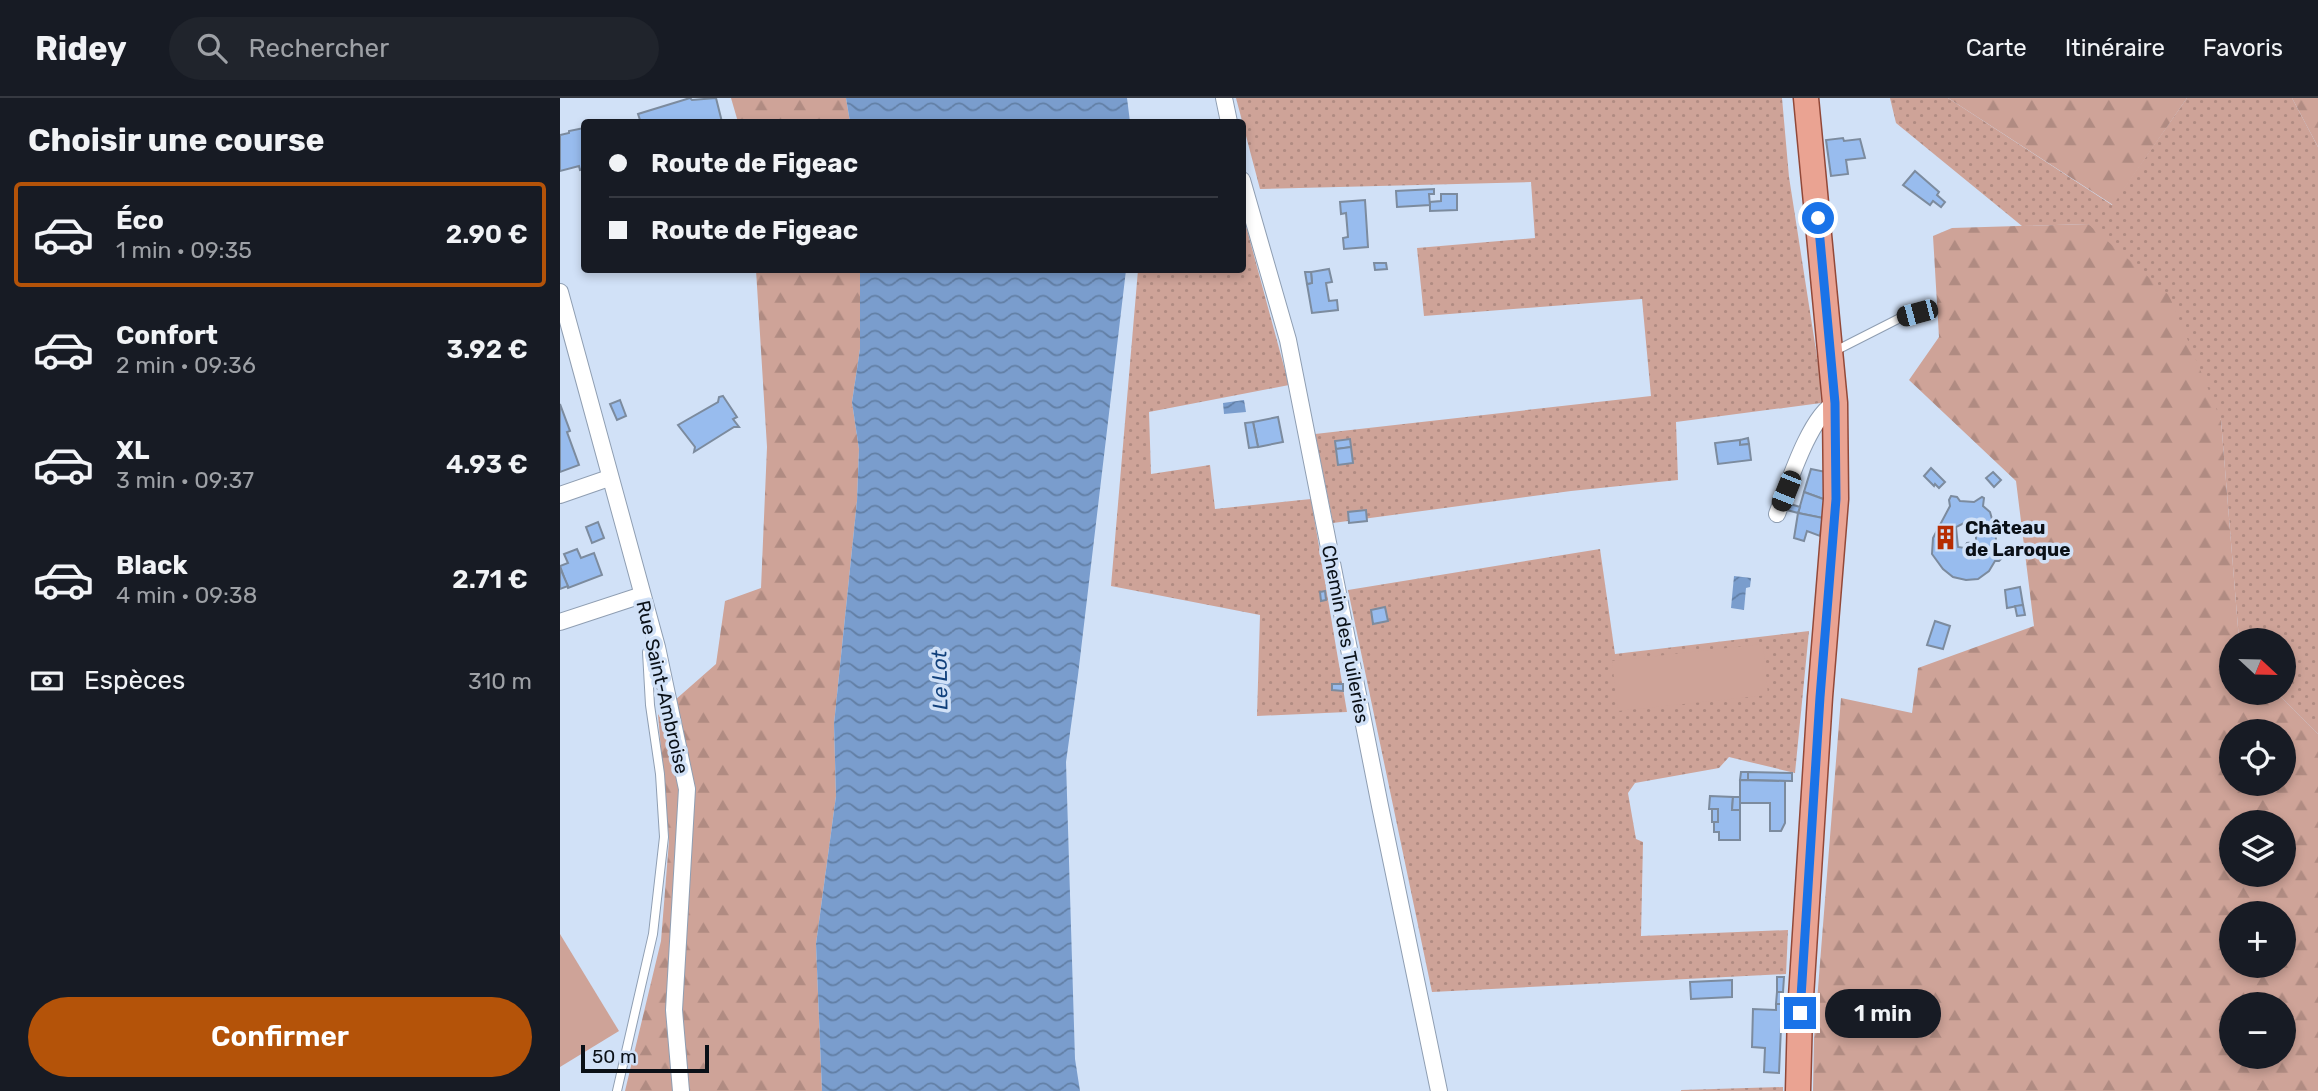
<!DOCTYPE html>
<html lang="fr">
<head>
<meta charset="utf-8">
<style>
  body { margin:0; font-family:Rubik,sans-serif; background:#20242c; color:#f1f3f6; height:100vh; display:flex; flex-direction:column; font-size:26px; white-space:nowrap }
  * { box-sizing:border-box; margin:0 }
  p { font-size:23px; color:#9ea1a6 }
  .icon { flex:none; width:38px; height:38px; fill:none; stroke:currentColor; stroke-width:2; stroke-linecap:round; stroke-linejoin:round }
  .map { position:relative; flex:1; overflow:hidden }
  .drawer { display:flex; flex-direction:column; background:#171b24; width:560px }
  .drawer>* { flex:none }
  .banner { position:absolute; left:21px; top:21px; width:665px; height:154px; border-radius:7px; box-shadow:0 4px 10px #0003; display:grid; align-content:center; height:154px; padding:0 28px; background:#171b24 }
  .needle { width:46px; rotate:112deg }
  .fabs { position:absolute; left:1659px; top:530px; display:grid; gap:14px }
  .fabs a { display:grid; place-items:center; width:77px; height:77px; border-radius:50%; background:#171b24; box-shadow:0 4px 10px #0003; font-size:35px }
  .scale { position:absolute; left:21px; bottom:18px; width:128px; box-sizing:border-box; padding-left:7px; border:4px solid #0a1017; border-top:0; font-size:19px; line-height:24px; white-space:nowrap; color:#0a1017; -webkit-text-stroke:5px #d1e1f7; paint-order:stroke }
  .end { position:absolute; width:32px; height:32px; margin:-16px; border:9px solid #1a73e8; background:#fff; box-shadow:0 0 0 4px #fff }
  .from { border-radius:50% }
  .bubble { position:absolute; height:49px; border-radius:24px; background:#171b24; box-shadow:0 4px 10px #0003; font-size:23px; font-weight:600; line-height:49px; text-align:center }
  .car { position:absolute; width:21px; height:42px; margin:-21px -10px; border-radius:9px; box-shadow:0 0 5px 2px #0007; background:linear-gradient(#222 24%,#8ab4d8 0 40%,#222 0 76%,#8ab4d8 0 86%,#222 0) }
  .banner b { display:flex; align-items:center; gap:24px; height:66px; font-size:26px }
  .banner b+b { border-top:2px solid #363941 }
  .banner i { width:18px; height:18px; background:#f1f3f6 }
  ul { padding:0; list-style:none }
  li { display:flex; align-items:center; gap:21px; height:105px; margin:0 14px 10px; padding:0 14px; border:4px solid transparent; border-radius:7px }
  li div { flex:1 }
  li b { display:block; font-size:26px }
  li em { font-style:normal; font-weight:600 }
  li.active { border-color:#b45309 }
  li>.icon { width:63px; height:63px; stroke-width:1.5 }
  h2 { padding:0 28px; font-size:32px; line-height:84px }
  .pay { display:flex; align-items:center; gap:18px; height:77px; padding:0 28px; font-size:26px }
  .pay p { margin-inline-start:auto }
  .cta { display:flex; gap:14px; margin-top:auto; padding:14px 28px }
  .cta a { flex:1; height:80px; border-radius:42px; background:#b45309; color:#fff; font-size:28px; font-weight:600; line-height:80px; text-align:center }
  header { display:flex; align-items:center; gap:42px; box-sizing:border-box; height:98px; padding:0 35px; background:#171b24; border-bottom:2px solid #363941 }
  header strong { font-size:33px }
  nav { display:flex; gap:38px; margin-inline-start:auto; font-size:24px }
  .search { width:490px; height:63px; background:#20242c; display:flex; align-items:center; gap:18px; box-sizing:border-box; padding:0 24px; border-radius:38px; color:#9ea1a6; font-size:26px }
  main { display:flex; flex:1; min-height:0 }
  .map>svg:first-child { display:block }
</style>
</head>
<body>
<header>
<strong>Ridey</strong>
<div class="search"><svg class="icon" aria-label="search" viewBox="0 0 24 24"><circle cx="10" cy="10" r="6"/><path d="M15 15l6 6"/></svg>Rechercher</div>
<nav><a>Carte</a><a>Itinéraire</a><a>Favoris</a></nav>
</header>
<main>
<section class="drawer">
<h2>Choisir une course</h2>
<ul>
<li class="active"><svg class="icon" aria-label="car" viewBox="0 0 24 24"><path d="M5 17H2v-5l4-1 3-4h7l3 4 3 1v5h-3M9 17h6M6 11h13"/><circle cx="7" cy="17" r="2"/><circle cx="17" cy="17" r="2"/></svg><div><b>Éco</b><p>1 min · 09:35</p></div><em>2.90 €</em></li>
<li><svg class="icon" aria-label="car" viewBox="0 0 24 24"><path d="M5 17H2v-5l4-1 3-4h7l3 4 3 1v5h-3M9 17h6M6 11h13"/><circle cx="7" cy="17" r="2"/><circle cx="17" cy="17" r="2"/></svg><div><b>Confort</b><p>2 min · 09:36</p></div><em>3.92 €</em></li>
<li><svg class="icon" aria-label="car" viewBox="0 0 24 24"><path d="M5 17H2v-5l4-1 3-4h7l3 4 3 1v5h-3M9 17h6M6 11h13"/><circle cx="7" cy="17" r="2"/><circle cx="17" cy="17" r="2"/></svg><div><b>XL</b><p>3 min · 09:37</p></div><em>4.93 €</em></li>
<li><svg class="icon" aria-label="car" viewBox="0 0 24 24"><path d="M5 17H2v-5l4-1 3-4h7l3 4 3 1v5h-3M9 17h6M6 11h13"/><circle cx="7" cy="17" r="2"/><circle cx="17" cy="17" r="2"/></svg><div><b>Black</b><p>4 min · 09:38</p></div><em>2.71 €</em></li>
</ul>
<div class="pay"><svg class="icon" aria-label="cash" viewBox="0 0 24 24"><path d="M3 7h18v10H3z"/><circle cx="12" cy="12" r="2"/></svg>Espèces<p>310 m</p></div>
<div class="cta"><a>Confirmer</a></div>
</section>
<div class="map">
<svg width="1758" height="993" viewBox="0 0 1758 993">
  <defs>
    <pattern id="green-dots" width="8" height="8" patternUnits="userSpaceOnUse" patternTransform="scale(1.75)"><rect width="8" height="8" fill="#cea398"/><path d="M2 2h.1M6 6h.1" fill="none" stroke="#b08b82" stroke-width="1.8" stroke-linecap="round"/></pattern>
    <pattern id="forest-firs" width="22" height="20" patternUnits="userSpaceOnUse" patternTransform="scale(1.75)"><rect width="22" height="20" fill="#cea398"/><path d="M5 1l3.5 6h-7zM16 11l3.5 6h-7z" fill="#b08b82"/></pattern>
    <pattern id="water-waves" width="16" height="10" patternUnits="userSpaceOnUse" patternTransform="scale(1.75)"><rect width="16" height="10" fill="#7a9dcd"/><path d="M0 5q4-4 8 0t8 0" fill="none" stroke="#627fa5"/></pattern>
  </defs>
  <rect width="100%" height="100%" fill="#d1e1f7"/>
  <!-- green -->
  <g fill="url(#green-dots)">
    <path d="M 676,0 L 1222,0 L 1229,79 L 1260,278 L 1261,305 L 1116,324 L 1118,382 L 1011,393 L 773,425 L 755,336 L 1091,298 L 1082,201 L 864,218 L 857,150 L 975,140 L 971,84 L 700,91 Z"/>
    <path d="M 1330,0 L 1388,0 L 1552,107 L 1627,0 L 1732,0 L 1758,49 L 1758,636 L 1717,595 L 1724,595 L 1724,542 L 1679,542 L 1661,322 L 1528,126 L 1462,128 L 1336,25 Z"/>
    <path d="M 683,117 L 729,287 L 589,314 L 591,376 L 650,367 L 655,411 L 751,401 L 787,614 L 697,618 L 700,517 L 551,488 L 578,172 L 682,172 Z"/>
    <path d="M 1040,451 L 1055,556 L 1249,533 L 1235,675 L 1169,659 L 1159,670 L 1075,685 L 1068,695 L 1076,741 L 1083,744 L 1081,838 L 1228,832 L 1226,876 L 872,894 L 788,492 Z"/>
    <path d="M 1223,989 L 1223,993 L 1121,993 L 1121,992 Z"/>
  </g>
  <!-- forest -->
  <g fill="url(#forest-firs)" fill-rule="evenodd">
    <path d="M 171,0 L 286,0 L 290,24 L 178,24 Z"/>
    <path d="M 1388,0 L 1627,0 L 1553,107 Z"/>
    <path d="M 1732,0 L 1758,0 L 1758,49 Z"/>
    <path d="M 1528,126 L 1609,197 L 1661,322 L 1679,542 L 1671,542 L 1671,595 L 1717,595 L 1758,636 L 1758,993 L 1253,993 L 1254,941 L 1281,600 L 1352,615 L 1358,570 L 1474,528 L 1456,383 L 1349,282 L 1379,239 L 1373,138 L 1392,130 ZM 1671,634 L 1724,634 L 1724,686 L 1671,686 ZM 1724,724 L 1724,777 L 1671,777 L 1671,724 ZM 1671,816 L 1724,816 L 1724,868 L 1671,868 ZM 1724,906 L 1724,959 L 1671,959 L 1671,906 Z"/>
    <path d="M 196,172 L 300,172 L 300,251 L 292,304 L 299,351 L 297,403 L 274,626 L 276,698 L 256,846 L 262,993 L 65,993 L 101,843 L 109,743 L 98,617 L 156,566 L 165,503 L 201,490 L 207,349 Z"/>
  </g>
  <!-- pitch -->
  <g fill="#cea398">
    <path d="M 1203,546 L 1208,597 L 1058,613 L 1052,563 Z"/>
    <path d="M 0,836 L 59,933 L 0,969 Z"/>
  </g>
  <!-- water -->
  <g fill="url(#water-waves)">
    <path d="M 286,0 L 567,0 L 570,24 L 290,24 Z"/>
    <path d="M 300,172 L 566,172 L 518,577 L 506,664 L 515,961 L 520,993 L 262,993 L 256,846 L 276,698 L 274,626 L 297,403 L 299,351 L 292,304 L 300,251 Z"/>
    <path d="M 684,302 L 686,314 L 664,316 L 663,305 Z"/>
    <path d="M 1174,478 L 1191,480 L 1190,489 L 1186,490 L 1184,512 L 1171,510 Z"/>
  </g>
  <!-- building -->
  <g fill="#98bcee" stroke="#7c8b9e" stroke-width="2" fill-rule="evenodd">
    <path d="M 130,0 L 132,2 L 156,0 L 162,24 L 73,24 L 80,22 L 78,16 Z"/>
    <path d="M 24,30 L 24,71 L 20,72 L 19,68 L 0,73 L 0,37 L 9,35 L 9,33 Z"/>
    <path d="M 1283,40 L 1284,43 L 1300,41 L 1305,60 L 1286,62 L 1288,76 L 1271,78 L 1266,42 Z"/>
    <path d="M 1355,73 L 1379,94 L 1377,97 L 1385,104 L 1381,109 L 1373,103 L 1370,107 L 1343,87 Z"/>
    <path d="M 874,91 L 874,96 L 869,96 L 870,107 L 837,109 L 836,93 Z"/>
    <path d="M 881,96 L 897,96 L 897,112 L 870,113 L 870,104 L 881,103 Z"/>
    <path d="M 805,102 L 808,149 L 784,151 L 783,140 L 788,139 L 786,115 L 781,116 L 780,104 Z"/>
    <path d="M 814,165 L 826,165 L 827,171 L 815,172 Z"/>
    <path d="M 769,171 L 772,184 L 766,185 L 769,203 L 777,202 L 778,212 L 752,215 L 747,186 L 752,185 L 751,174 Z"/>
    <path d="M 745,174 L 751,174 L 752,185 L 747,186 Z"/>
    <path d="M 163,298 L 177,319 L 173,321 L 179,329 L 174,329 L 134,354 L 135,349 L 118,327 L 158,304 L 159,299 Z"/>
    <path d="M 60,302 L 66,318 L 57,322 L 50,306 Z"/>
    <path d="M 0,306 L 10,333 L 7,334 L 19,367 L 0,374 Z"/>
    <path d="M 718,319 L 723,344 L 698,349 L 693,324 Z"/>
    <path d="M 693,324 L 698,349 L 689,350 L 685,325 Z"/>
    <path d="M 1188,340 L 1189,346 L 1180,347 L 1180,342 Z"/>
    <path d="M 790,341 L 791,349 L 776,351 L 775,343 Z"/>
    <path d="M 1180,342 L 1180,347 L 1189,346 L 1191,362 L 1158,366 L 1155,345 Z"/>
    <path d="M 791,349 L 793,365 L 778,367 L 776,351 Z"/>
    <path d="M 1371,370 L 1385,384 L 1379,390 L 1375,386 L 1374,388 L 1364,378 Z"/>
    <path d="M 1251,371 L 1266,374 L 1266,402 L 1244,394 Z"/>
    <path d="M 1433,374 L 1441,382 L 1434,389 L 1426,380 Z"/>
    <path d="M 1244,394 L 1266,402 L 1263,420 L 1238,415 Z"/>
    <path d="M 1391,398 L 1397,399 L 1400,403 L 1414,404 L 1422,399 L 1424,400 L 1423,408 L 1430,414 L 1432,421 L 1440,424 L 1439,429 L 1435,431 L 1437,453 L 1442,455 L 1443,459 L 1439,463 L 1435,463 L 1429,473 L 1418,481 L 1406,482 L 1393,479 L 1383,471 L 1372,456 L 1373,440 L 1390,408 L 1389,402 ZM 1404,425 L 1409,425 L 1416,429 L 1416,444 L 1407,445 L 1404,450 L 1398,449 L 1396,429 Z"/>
    <path d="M 1230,406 L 1240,409 L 1238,415 L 1227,412 Z"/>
    <path d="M 806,412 L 807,423 L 789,425 L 788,414 Z"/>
    <path d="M 1238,415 L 1263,420 L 1260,438 L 1247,433 L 1244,443 L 1234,440 Z"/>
    <path d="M 38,424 L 44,440 L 32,445 L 26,429 Z"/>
    <path d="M 17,451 L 21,460 L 34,455 L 42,477 L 8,490 L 0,468 L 8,465 L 4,456 Z"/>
    <path d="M 0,470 L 8,488 L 0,491 Z"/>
    <path d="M 1460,489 L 1463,507 L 1447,510 L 1445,492 Z"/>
    <path d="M 765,493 L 766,502 L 761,503 L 760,494 Z"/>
    <path d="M 1463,507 L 1465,517 L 1457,518 L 1455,508 Z"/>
    <path d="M 825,509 L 828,523 L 813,526 L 811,512 Z"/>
    <path d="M 1375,523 L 1390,528 L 1383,551 L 1367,547 Z"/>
    <path d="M 772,586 L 783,586 L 783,593 L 772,592 Z"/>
    <path d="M 1181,674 L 1188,674 L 1188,682 L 1180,682 Z"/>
    <path d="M 1188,674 L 1232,675 L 1232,683 L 1188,682 Z"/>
    <path d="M 1180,682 L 1225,683 L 1225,725 L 1221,733 L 1210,733 L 1210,705 L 1180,705 Z"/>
    <path d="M 1150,698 L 1173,699 L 1172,712 L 1180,712 L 1180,742 L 1159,742 L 1159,734 L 1154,734 L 1154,724 L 1158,724 L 1158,711 L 1149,711 Z"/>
    <path d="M 1173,699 L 1180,699 L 1180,712 L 1172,712 Z"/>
    <rect x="1152" y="711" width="6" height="13"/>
    <path d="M 1217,879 L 1224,879 L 1223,894 L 1217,894 Z"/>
    <path d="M 1172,882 L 1172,899 L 1131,901 L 1130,884 Z"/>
    <path d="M 1217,894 L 1223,894 L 1222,906 L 1216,906 Z"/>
    <path d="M 1216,906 L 1222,906 L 1219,975 L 1204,974 L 1205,950 L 1192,949 L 1193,911 L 1216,912 Z"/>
  </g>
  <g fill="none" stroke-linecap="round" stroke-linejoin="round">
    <defs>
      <g id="lane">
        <path d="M 1273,254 L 1340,220 L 1357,215"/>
        <path d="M 57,993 L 93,836 L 104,739 L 100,676 L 90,607 L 87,554 L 94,542"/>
      </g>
      <g id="street">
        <path d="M 664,0 L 669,24"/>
        <path d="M 682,82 L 728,242 L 820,708 L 879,993"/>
        <path d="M 0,194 L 97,549 L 127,691 L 114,912 L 121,993"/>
        <path d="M 0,397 L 49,380"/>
        <path d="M 1217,416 C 1228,388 1249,319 1275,305"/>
        <path d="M 0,524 L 82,497"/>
      </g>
      <path id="primary" d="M 1238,993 L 1240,915 L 1260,599 L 1276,401 L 1275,305 L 1246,0"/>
    </defs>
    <!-- lane casing -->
    <use href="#lane" stroke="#8f9eb2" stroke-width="10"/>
    <!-- street casing -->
    <use href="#street" stroke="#8f9eb2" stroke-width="18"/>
    <!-- primary casing -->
    <use href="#primary" stroke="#924838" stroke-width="27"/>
    <!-- lane -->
    <use href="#lane" stroke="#fff" stroke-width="8"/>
    <!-- street -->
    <use href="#street" stroke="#fff" stroke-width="16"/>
    <!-- primary -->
    <use href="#primary" stroke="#eaa392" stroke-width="24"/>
  </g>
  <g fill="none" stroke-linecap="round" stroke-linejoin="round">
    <!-- route -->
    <path stroke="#1a73e8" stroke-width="9" d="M 1240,915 L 1260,599 L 1276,401 L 1275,305 L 1258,120"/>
  </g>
  <!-- icons -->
  <defs>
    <symbol id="building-bare" viewBox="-9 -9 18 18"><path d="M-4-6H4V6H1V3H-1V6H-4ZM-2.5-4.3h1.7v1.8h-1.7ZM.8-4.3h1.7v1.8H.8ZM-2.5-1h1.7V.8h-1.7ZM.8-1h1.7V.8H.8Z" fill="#b62c02" stroke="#d1e1f7" stroke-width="2.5" paint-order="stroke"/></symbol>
  </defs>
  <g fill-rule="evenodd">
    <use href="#building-bare" x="1368" y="422" width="35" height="35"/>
  </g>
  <g text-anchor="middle" stroke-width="7" stroke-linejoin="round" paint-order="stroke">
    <!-- poi labels -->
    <g font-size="19" font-weight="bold" fill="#0a1017" stroke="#d1e1f7" text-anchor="start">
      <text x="1405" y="436">Château<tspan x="1405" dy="22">de Laroque</tspan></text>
    </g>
    <!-- street labels -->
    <g font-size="19" fill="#0a1017" stroke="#d1e1f7">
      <text transform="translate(786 536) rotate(79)" y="7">Chemin des Tuileries</text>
      <text transform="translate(103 589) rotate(77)" y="7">Rue Saint-Ambroise</text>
    </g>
    <!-- water labels -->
    <g font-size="21" font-style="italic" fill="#11407b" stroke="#d1e1f7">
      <text transform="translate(380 582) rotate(-91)" y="7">Le Lot</text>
    </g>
  </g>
</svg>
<div class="fabs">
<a><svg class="needle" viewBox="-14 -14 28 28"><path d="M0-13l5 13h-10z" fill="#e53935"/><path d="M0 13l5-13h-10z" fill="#9ea1a6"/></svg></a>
<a><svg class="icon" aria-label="locate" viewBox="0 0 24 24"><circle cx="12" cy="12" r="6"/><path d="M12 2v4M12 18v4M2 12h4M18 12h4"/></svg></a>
<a><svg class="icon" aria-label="layers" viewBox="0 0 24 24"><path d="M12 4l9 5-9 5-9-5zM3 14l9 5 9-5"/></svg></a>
<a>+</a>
<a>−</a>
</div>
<div class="scale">50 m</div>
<i class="end from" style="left:1258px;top:120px"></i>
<i class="end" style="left:1240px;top:915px"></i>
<div class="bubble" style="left:1265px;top:891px;width:116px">1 min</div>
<i class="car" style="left:1357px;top:215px;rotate:255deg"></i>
<i class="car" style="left:1226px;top:393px;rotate:202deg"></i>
<div class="banner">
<b><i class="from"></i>Route de Figeac</b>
<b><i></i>Route de Figeac</b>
</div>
</div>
</main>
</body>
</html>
